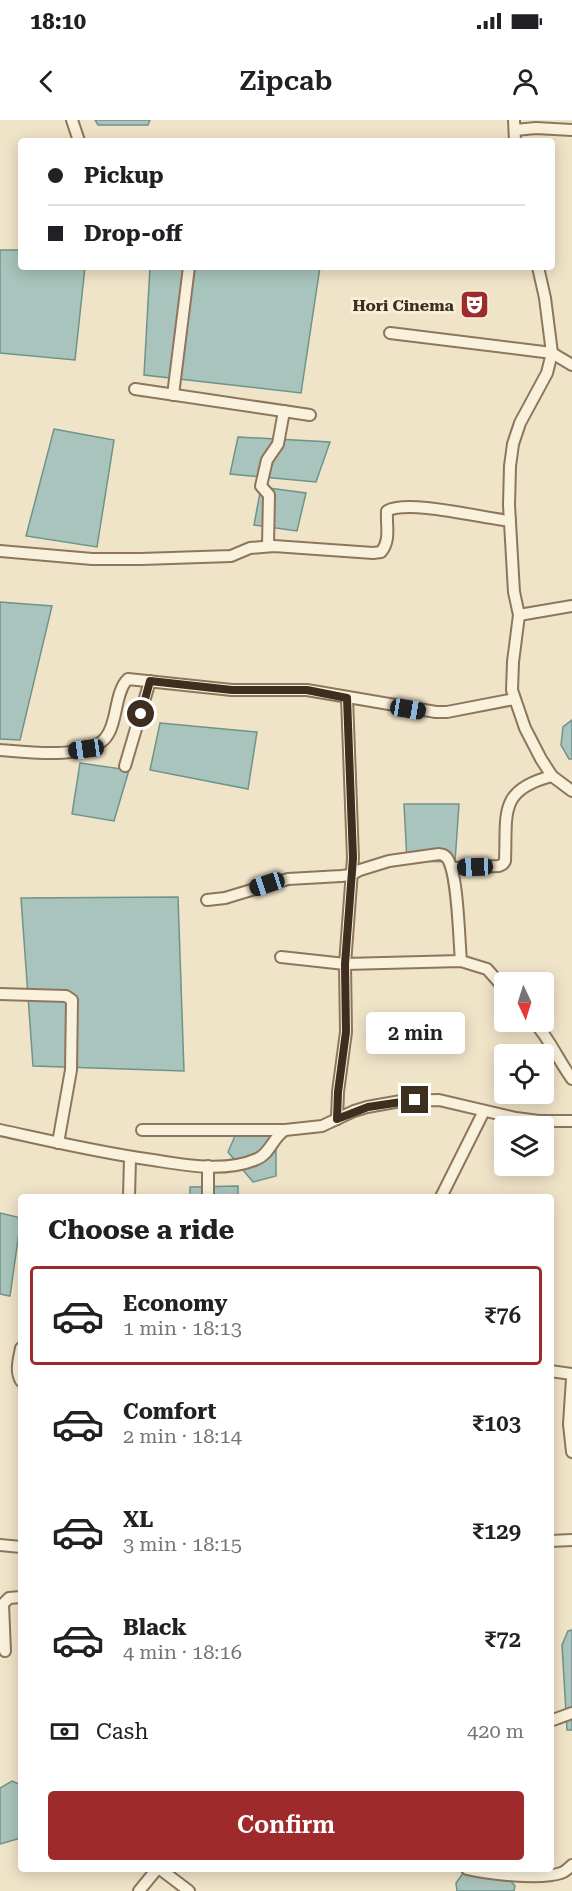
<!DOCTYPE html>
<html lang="en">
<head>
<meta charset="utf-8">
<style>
  body { margin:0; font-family:"Roboto Serif",serif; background:#f6f6f6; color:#202124; height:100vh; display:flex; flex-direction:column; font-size:22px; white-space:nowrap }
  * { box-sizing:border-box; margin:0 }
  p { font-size:20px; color:#757577 }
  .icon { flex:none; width:33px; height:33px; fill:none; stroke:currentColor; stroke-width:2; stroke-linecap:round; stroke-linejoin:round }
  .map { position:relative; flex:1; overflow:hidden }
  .details { position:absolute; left:18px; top:1074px; width:536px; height:678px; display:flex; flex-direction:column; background:#fff; border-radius:6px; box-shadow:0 3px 15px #0003 }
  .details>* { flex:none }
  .top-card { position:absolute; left:18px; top:18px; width:537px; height:132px; border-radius:6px; box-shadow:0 3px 15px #0003; display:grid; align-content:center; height:132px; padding:0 30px; background:#fff }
  .needle { width:39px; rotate:176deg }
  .fabs { position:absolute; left:494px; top:852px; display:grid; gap:12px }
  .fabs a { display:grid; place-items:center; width:60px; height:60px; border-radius:6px; background:#fff; box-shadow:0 3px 15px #0003; font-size:30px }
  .end { position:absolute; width:27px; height:27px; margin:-14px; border:8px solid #3d2e20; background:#fff; box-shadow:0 0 0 3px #fff }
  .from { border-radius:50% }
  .bubble { position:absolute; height:42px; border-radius:6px; background:#fff; box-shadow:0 3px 15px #0003; font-size:20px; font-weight:600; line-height:42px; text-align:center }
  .car { position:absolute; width:18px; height:36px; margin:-18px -9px; border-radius:8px; box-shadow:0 0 4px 2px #0007; background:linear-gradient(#222 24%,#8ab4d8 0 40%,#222 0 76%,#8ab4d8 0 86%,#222 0) }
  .top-card b { display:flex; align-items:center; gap:21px; height:57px; font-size:22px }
  .top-card b+b { border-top:2px solid #e0e0e0 }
  .top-card i { width:15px; height:15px; background:#202124 }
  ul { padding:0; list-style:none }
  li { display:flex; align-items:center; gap:18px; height:99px; margin:0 12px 9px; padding:0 18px; border:3px solid transparent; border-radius:6px }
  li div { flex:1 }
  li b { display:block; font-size:22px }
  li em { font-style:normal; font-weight:600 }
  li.active { border-color:#9e2a2b }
  li>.icon { width:54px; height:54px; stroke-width:1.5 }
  h2 { padding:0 30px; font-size:27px; line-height:72px }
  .pay { display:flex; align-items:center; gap:15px; height:66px; padding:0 30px; font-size:22px }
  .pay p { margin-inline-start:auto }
  .action { display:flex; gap:12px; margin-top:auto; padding:12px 30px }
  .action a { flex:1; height:69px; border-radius:6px; background:#9e2a2b; color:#fff; font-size:24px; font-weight:600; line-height:69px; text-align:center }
  .status { display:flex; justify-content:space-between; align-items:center; height:42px; padding:0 30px; background:#fff; direction:ltr }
  .status svg { height:16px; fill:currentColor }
  header { display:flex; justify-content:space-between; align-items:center; height:78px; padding:0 30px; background:#fff; font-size:27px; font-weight:600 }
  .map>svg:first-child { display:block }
</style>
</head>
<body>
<div class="status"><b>18:10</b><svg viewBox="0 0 49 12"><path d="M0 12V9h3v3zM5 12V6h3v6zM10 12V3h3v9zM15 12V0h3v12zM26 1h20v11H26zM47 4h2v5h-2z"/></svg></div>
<header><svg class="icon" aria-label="back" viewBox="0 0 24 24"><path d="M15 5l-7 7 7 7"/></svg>Zipcab<svg class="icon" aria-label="person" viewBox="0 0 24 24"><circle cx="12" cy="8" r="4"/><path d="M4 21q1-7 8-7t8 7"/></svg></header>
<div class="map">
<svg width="572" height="1771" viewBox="0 0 572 1771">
  <rect width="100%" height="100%" fill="#f0e4c8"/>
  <!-- water -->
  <g fill="#a9c4bc" stroke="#6f938a" stroke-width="1.5">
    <path d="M 95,0 L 150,0 L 148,5 L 98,5 Z"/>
    <path d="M 0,130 L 21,130 L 21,147 L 85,147 L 75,240 L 0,233 Z"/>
    <path d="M 150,147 L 320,147 L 301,273 L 144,255 Z"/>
    <path d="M 54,309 L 114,320 L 97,427 L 26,416 Z"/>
    <path d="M 238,317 L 330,322 L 316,362 L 230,354 Z"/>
    <path d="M 261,367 L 306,373 L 297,411 L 254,405 Z"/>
    <path d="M 0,482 L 52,486 L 20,620 L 0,619 Z"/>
    <path d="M 572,600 L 572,639 L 569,639 L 561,625 L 563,607 Z"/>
    <path d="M 160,603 L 257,612 L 248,669 L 150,650 Z"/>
    <path d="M 80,643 L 129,650 L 114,701 L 72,694 Z"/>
    <path d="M 404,684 L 459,684 L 455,742 L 407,741 Z"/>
    <path d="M 178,777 L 184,951 L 33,946 L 21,778 Z"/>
    <path d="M 238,1009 L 276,1009 L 276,1056 L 253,1062 L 228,1032 Z"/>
    <path d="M 238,1066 L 238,1077 L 190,1077 L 190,1067 Z"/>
    <path d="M 0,1093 L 21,1098 L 10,1176 L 0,1174 Z"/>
    <path d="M 572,1510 L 572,1610 L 567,1610 L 562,1525 L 568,1511 Z"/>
    <path d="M 12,1661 L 21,1665 L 21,1718 L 0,1724 L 0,1668 Z"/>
    <path d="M 466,1749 L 503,1752 L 515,1766 L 514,1771 L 457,1771 L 456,1763 Z"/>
  </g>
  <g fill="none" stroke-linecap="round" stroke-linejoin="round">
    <defs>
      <g id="street">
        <path d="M 72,0 L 79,21"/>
        <path d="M 514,0 L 515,21"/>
        <path d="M 515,10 L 536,8 L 572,10"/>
        <path d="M 538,147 L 545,178 L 552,233 L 547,253 L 520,303 L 513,324 L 510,346 L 509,385 L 514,472 L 519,495 L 513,542 L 512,570 L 525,608 L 541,639 L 552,656 L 572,671"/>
        <path d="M 390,213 L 552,233 L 572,245"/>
        <path d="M 135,269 L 310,295"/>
        <path d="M 173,275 L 189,147"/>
        <path d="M 268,426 L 269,375 L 261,366 L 267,340 L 278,324 L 284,291"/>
        <path d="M 0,431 L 92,439 L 141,439 L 231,436 L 250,428 L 274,426 L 373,433 L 381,432 C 391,420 386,406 387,391 C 408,379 482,398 510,401"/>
        <path d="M 519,495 L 572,486"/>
        <path d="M 347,578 L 353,738 L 345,844 L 461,841 L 487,849 L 504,868"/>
        <path d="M 0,630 C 26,632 79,639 101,622 C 109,617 112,606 114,598 C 117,586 119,567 128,559 L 232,570 L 307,570 L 436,592 L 447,592 L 514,579"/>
        <path d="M 125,646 L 150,561"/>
        <path d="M 452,748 L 499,746 L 503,744 L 505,741 C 507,693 498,670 552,656"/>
        <path d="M 207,780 L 225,778 L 288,759 L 341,756 L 351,755 L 360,750 L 389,741 L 439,734 C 443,735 444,734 447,738 C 458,752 459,821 461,841"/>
        <path d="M 281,837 L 345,844 L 346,912 L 338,972 L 337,999"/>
        <path d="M 0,874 L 66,876 L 72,880 L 71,950 L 58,1023"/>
        <path d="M 534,902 C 550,919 558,940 572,959"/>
        <path d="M 0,1010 C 51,1021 101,1033 153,1040 C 185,1045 225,1053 257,1039 C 270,1034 273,1017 285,1010 L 322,1006 L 354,991 L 367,987 L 401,981 L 439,980 L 516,998 L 539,1001 L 572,1001"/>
        <path d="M 142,1010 L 285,1010"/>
        <path d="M 208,1046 L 208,1077"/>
        <path d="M 129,1077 L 130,1037"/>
        <path d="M 441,1077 L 484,991"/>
        <path d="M 21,1228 C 19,1239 15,1251 21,1261"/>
        <path d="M 550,1251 L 572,1254"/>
        <path d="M 572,1258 L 569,1304 L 572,1332"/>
        <path d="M 550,1421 L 572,1420"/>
        <path d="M 0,1425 L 21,1427"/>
        <path d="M 5,1531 L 3,1484 L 9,1478 L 21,1477"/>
        <path d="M 550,1601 L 572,1593"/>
        <path d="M 160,1749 L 189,1771"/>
        <path d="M 467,1749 C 488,1754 541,1760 561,1753 C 565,1752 569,1748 572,1745"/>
        <path d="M 139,1771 L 157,1749"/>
      </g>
    </defs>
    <!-- street casing -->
    <use href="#street" stroke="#8d765c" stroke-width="14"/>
    <!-- street -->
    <use href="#street" stroke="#faf1dc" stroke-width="10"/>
  </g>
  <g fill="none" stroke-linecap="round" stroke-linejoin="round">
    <!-- route -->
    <path stroke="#3d2e20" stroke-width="8" d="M 141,594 L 150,561 L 232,570 L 307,570 L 347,578 L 353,738 L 345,844 L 346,912 L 338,972 L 337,999 L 368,987 L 415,980"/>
  </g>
  <!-- icons -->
  <defs>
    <symbol id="theatre-square" viewBox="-11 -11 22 22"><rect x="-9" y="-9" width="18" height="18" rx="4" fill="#9e2a2b" stroke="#f7eed8"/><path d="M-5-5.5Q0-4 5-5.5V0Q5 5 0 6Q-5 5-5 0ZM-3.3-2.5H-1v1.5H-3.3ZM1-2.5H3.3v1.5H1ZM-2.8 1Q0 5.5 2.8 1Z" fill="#fff"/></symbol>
  </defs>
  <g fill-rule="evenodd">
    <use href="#theatre-square" x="458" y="168" width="33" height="33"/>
  </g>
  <g text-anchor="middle" stroke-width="6" stroke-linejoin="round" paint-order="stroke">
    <!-- poi labels -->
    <g font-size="16" font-weight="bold" fill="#3d2e20" stroke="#f7eed8" text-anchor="end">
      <text x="454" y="191">Hori Cinema</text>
    </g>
  </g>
</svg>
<div class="fabs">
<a><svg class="needle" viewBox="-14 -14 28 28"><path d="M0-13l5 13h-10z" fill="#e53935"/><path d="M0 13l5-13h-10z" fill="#757577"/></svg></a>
<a><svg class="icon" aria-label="locate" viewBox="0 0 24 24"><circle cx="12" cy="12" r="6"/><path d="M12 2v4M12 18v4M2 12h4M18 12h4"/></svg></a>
<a><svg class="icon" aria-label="layers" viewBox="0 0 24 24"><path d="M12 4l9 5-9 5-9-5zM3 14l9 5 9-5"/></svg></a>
</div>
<i class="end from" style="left:141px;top:594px"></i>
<i class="end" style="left:415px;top:980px"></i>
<div class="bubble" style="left:366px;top:892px;width:99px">2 min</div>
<i class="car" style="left:408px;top:589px;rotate:99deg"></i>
<i class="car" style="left:86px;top:629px;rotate:262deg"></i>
<i class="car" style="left:475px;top:747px;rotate:268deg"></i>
<i class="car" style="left:267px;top:764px;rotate:252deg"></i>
<div class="top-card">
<b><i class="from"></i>Pickup</b>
<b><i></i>Drop-off</b>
</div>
<section class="details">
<h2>Choose a ride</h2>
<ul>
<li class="active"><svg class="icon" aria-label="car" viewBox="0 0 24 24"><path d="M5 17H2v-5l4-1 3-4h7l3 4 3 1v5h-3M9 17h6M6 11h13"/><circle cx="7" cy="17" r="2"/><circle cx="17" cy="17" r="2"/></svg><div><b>Economy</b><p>1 min · 18:13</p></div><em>₹76</em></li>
<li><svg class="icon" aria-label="car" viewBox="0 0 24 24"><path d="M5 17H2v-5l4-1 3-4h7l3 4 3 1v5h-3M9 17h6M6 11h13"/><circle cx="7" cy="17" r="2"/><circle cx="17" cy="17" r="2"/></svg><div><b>Comfort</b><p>2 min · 18:14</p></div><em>₹103</em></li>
<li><svg class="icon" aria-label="car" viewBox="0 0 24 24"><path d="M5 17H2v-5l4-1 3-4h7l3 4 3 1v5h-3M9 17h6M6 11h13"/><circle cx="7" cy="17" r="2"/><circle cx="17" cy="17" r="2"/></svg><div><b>XL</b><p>3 min · 18:15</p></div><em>₹129</em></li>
<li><svg class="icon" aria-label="car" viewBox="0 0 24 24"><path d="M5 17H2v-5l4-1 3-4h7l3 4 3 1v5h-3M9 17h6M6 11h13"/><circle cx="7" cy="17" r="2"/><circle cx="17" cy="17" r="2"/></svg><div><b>Black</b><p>4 min · 18:16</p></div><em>₹72</em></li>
</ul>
<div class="pay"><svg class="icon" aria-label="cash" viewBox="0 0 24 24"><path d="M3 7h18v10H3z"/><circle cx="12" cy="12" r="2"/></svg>Cash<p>420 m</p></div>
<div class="action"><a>Confirm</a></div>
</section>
</div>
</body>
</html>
